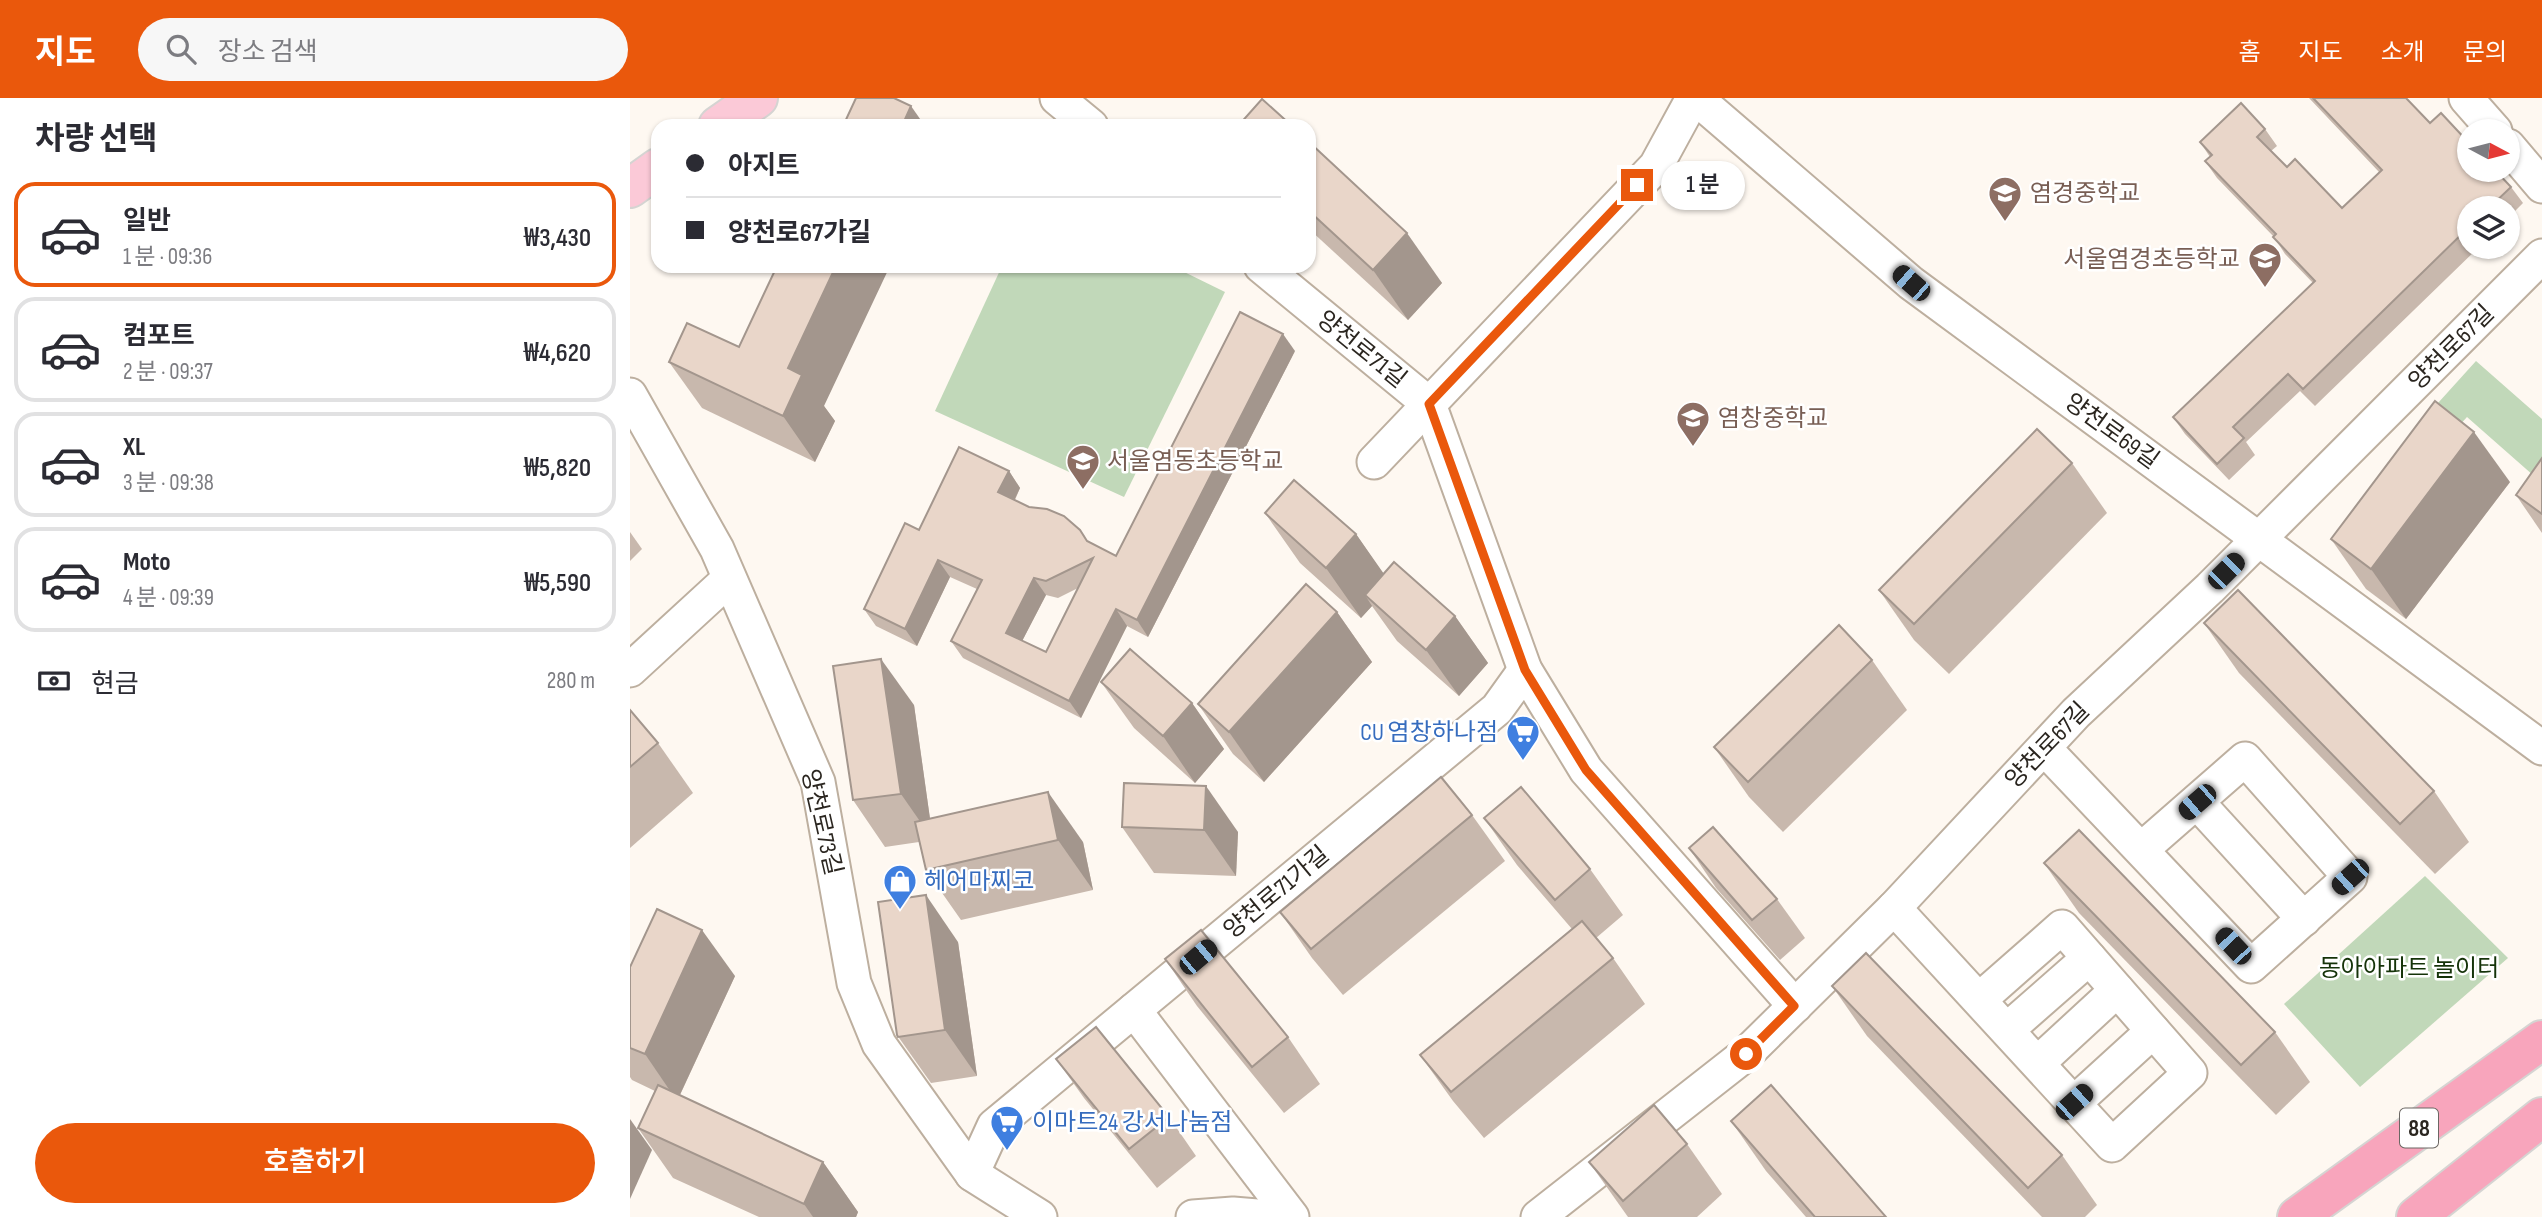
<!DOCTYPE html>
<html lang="ko">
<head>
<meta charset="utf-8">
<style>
  body { margin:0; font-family:"Sofia Sans Condensed","Noto Sans KR",sans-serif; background:#f7f7f7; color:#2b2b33; height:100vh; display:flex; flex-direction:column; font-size:26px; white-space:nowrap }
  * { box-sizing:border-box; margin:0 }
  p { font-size:23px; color:#7c7c81 }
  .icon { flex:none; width:38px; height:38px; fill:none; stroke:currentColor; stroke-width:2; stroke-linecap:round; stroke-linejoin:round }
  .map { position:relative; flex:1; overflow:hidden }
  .sheet { display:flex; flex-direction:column; background:#fff; width:630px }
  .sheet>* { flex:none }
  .guide { position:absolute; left:21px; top:21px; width:665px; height:154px; border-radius:21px; box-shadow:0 2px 5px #0004; display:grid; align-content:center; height:154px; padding:0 35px; background:#fff }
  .needle { width:46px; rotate:97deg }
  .fabs { position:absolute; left:1827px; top:21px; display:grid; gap:14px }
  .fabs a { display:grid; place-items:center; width:63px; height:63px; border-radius:50%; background:#fff; box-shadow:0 2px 5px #0004; font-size:35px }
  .end { position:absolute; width:32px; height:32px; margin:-16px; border:9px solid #ea580c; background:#fff; box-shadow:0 0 0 4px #fff }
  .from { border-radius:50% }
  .bubble { position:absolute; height:49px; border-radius:24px; background:#fff; box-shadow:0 2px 5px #0004; font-size:23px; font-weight:600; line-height:49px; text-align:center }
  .car { position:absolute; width:21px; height:42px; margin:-21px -10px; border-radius:9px; box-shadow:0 0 5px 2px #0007; background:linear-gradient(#222 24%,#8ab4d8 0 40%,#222 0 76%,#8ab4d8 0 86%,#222 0) }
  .guide b { display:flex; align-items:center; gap:24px; height:66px; font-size:26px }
  .guide b+b { border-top:2px solid #e1e1e2 }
  .guide i { width:18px; height:18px; background:#2b2b33 }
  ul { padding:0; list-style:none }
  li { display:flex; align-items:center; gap:21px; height:105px; margin:0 14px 10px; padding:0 21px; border:4px solid #e1e1e2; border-radius:21px }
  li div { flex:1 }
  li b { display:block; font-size:26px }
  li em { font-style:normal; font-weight:600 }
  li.active { border-color:#ea580c }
  li>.icon { width:63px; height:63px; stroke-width:1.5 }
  h2 { padding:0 35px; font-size:32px; line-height:84px }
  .pay { display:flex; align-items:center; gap:18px; height:77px; padding:0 35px; font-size:26px }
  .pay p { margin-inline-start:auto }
  .primary-button { display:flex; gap:14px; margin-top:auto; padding:14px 35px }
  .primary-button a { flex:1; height:80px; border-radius:42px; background:#ea580c; color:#fff; font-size:28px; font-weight:600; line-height:80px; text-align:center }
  header { display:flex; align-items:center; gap:42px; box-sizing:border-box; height:98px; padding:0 35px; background:#ea580c; color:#fff }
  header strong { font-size:33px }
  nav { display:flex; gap:38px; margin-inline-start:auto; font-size:24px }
  .search { width:490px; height:63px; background:#f7f7f7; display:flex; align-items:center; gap:18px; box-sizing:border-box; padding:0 24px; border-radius:38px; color:#7c7c81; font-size:26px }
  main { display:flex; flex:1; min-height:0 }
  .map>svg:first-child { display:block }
</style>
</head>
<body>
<header>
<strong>지도</strong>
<div class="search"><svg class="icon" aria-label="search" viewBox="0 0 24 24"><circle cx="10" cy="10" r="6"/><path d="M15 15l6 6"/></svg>장소 검색</div>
<nav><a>홈</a><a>지도</a><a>소개</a><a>문의</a></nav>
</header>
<main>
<section class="sheet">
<h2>차량 선택</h2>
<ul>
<li class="active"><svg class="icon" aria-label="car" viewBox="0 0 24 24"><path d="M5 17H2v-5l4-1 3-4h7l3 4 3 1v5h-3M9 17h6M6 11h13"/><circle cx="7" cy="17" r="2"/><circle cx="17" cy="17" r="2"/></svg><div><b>일반</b><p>1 분 · 09:36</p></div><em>₩3,430</em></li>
<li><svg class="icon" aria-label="car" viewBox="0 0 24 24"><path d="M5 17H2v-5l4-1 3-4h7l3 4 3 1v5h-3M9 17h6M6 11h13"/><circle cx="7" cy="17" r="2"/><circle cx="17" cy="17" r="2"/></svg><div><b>컴포트</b><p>2 분 · 09:37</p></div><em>₩4,620</em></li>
<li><svg class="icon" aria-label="car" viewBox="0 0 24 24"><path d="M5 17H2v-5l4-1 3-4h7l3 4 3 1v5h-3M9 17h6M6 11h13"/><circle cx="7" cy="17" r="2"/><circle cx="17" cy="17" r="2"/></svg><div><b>XL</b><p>3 분 · 09:38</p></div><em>₩5,820</em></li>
<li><svg class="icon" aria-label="car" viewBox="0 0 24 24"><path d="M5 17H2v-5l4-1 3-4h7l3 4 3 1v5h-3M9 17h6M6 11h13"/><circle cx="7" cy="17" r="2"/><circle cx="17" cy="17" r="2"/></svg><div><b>Moto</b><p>4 분 · 09:39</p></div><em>₩5,590</em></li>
</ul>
<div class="pay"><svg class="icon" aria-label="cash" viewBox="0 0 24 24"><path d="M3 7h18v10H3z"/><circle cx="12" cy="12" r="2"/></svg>현금<p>280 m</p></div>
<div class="primary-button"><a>호출하기</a></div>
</section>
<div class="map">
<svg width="1912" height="1119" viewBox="0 0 1912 1119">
  <rect width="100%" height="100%" fill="#fef8f1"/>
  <!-- green -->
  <g fill="#c1d8b9">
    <path d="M 372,168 L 542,168 L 595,194 L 494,399 L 305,313 Z"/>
    <path d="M 1846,263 L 1912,321 L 1912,385 L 1837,319 L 1803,356 L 1780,336 Z"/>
    <path d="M 1795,778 L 1878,860 L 1730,989 L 1654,906 Z"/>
  </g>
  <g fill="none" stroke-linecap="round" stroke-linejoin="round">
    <defs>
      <g id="minor">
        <path d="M 427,0 L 461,28"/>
        <path d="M 1066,0 L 1281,185 L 1912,650"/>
        <path d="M 1836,0 L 1865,33"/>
        <path d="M 1878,48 L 1912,88"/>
        <path d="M 631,168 L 799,306 L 895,572 L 956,672 L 1165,908"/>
        <path d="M 0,297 L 87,451 L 188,684 L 224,885 L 249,946 L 342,1076 L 410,1119"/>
        <path d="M 744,364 L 1026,68 L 1063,0"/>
        <path d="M 0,572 L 99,481"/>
        <path d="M 1414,650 L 1621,868 L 1720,779 L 1615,661 L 1512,751"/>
        <path d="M 1567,704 L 1674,821"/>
        <path d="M 1264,810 L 1482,1047 L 1560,975 L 1432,829 L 1349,902"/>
        <path d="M 504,912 L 662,1119"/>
        <path d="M 1377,932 L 1459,860"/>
        <path d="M 1408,965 L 1487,892"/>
        <path d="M 1444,1005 L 1523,933"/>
        <path d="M 342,1076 L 364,1028 L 867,611 L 895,572"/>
        <path d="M 563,1119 L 603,1116 L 639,1119"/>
        <path d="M 908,1119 L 1116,956 L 1264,810 L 1446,615 L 1580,490 L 1912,158"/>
      </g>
      <g id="major">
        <path d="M 88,28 L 128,0"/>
        <path d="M 0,90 L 28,70"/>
      </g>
      <g id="highway">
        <path d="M 1667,1119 L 1912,942"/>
        <path d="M 1786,1119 L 1912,1019"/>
      </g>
    </defs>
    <!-- minor casing -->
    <use href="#minor" stroke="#bdaf9f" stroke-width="37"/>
    <!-- major casing -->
    <use href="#major" stroke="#d5d4d2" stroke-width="42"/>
    <!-- highway casing -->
    <use href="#highway" stroke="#d5d4d2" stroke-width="42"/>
    <!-- minor -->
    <use href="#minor" stroke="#fff" stroke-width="33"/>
    <!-- major -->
    <use href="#major" stroke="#fbc9d7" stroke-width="38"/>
    <!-- highway -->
    <use href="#highway" stroke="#f8a5bc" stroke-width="38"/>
  </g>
  <!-- wall -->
  <g fill="#c8b8ad" fill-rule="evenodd">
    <path d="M 1679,0 L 1776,0 L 1800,25 L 1881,89 L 1893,105 L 1878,120 L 1878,110 L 1839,110 L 1839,149 L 1849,149 L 1685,308 L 1670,293 L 1616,344 L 1625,357 L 1599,382 L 1555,336 L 1543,319 L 1683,185 L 1655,156 L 1644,139 L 1587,80 L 1575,63 L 1580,59 L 1570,44 L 1635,31 L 1647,48 L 1641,53 L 1657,69 L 1712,110 L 1749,74 Z"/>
    <path d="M 679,44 L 812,185 L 778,222 L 679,131 Z"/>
    <path d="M 665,253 L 518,539 L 497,528 L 451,620 L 333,560 L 321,543 L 347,491 L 320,479 L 287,548 L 246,528 L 234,511 L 289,432 L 379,373 L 390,390 L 385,402 L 458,443 L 486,458 ZM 448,490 L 416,554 L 392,543 L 416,497 L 428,500 Z"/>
    <path d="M 39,264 L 194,308 L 205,323 L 185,364 L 72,310 Z"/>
    <path d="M 1912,360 L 1912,435 L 1886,397 Z"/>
    <path d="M 1442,365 L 1477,415 L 1319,576 L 1284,542 L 1249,492 Z"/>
    <path d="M 1880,384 L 1776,521 L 1736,491 L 1701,441 Z"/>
    <path d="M 635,415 L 726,436 L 753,476 L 825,518 L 858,565 L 829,598 L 767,543 L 742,508 L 731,520 L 670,465 Z"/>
    <path d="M 0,434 L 12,451 L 0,463 Z"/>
    <path d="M 707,514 L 742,564 L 634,684 L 603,656 L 568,606 Z"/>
    <path d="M 1574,525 L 1804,693 L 1839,744 L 1805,776 L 1609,575 Z"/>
    <path d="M 1242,562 L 1277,612 L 1153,734 L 1119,699 L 1084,649 Z"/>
    <path d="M 471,584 L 562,605 L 594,651 L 565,685 L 504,630 Z"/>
    <path d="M 284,607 L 300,721 L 453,744 L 463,792 L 331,822 L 296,772 L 289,744 L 255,749 L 223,702 Z"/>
    <path d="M 0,612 L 28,645 L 63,695 L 0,750 Z"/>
    <path d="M 494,685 L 608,734 L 606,778 L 524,775 L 492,729 Z"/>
    <path d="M 842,717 L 875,763 L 713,897 L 682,860 L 650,814 Z"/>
    <path d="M 854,720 L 960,771 L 993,817 L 966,840 L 983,860 L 1015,906 L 854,1040 L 823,1003 L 790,957 L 942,831 L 887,767 Z"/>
    <path d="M 1059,750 L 1147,801 L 1175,840 L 1150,862 L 1086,790 Z"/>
    <path d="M 1414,765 L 1645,934 L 1680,984 L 1646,1017 L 1449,815 Z"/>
    <path d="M 328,844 L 347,978 L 301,985 L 267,937 Z"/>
    <path d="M 535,861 L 658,939 L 690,986 L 654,1015 L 567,908 Z"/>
    <path d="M 0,869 L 105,878 L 50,997 L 193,1064 L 228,1114 L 226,1119 L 129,1119 L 43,1080 L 8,1030 L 25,993 L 2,982 L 0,979 Z"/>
    <path d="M 1202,888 L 1432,1057 L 1467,1107 L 1455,1119 L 1412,1119 L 1237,938 Z"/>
    <path d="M 426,961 L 539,1019 L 566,1058 L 527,1090 L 454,1000 Z"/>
    <path d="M 1101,1023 L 1256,1119 L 1176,1119 L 1136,1073 Z"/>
    <path d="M 1057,1046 L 1092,1096 L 1067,1119 L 998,1119 L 959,1064 Z"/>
  </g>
  <!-- shaded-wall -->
  <g fill="#a3968d">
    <path d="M 281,8 L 295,28 L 272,28 Z"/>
    <path d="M 777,135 L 812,185 L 778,222 L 743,172 Z"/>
    <path d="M 206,168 L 260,168 L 194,308 L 205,323 L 185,364 L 153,318 L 158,270 Z"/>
    <path d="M 653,236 L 665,253 L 518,539 L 507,522 Z"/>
    <path d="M 1844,334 L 1880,384 L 1776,521 L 1741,471 Z"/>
    <path d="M 379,373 L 390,390 L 380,411 L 368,394 Z"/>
    <path d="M 726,436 L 761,486 L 735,497 L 742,508 L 731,520 L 696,470 Z"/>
    <path d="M 308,462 L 320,479 L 287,548 L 275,531 Z"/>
    <path d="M 404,480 L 416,497 L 388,551 L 376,535 Z"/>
    <path d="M 486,511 L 497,528 L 451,620 L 439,603 Z"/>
    <path d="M 707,514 L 742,564 L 634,684 L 599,634 Z"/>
    <path d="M 825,518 L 858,565 L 829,598 L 796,552 Z"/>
    <path d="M 251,561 L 284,607 L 303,742 L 271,696 Z"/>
    <path d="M 562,605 L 594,651 L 565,685 L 533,638 Z"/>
    <path d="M 576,688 L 608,734 L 606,778 L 574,732 Z"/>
    <path d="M 418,694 L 453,744 L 463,792 L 428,742 Z"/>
    <path d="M 296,797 L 328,844 L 347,978 L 315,932 Z"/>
    <path d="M 72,832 L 105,878 L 47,1003 L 15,956 Z"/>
    <path d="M 0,1021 L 22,1052 L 0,1101 Z"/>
    <path d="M 193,1064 L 228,1114 L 226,1119 L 183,1119 L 174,1106 Z"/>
  </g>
  <!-- building -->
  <g fill="#e9d6c9" stroke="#a3968d" stroke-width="2" fill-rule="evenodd">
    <path d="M 226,0 L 264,0 L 281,8 L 272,28 L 213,28 Z"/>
    <path d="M 1683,0 L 1776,0 L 1800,25 L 1811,15 L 1839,45 L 1839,72 L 1865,72 L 1881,89 L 1859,110 L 1839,110 L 1839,129 L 1673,291 L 1658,276 L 1603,329 L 1614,340 L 1587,366 L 1543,319 L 1685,183 L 1643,139 L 1646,136 L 1575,63 L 1582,57 L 1570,44 L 1611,5 L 1635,31 L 1627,39 L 1657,69 L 1665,61 L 1712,110 L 1752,72 Z"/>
    <path d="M 632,1 L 662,28 L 608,28 Z"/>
    <path d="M 679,44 L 777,135 L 743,172 L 679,113 Z"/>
    <path d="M 147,168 L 206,168 L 158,270 L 172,277 L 153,318 L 39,264 L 57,225 L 109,249 Z"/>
    <path d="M 610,214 L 653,236 L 507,522 L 486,511 L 439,603 L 321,543 L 352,482 L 308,462 L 275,531 L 234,511 L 275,425 L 289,432 L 329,349 L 379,373 L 368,394 L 399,409 L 417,411 L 434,418 L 450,432 L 457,443 L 486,458 ZM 463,460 L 416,554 L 376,535 L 404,480 L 416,483 Z"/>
    <path d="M 1805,303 L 1844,334 L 1741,471 L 1701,441 Z"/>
    <path d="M 1407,331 L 1442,365 L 1284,526 L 1249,492 Z"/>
    <path d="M 1912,360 L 1912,416 L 1886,397 Z"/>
    <path d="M 664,382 L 726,436 L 696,470 L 635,415 Z"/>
    <path d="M 764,464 L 825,518 L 796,552 L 735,497 Z"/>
    <path d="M 676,486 L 707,514 L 599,634 L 568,606 Z"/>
    <path d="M 1608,492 L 1804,693 L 1770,726 L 1574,525 Z"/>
    <path d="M 1209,527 L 1242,562 L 1118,684 L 1084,649 Z"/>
    <path d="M 500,551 L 562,605 L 533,638 L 471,584 Z"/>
    <path d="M 251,561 L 271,696 L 223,702 L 203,568 Z"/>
    <path d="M 0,612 L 28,645 L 0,669 Z"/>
    <path d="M 811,679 L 842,717 L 681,851 L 650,814 Z"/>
    <path d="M 494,685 L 576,688 L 574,732 L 492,729 Z"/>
    <path d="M 891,689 L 960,771 L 925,802 L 854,720 Z"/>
    <path d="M 418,694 L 428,742 L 296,772 L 285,724 Z"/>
    <path d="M 1083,729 L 1147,801 L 1122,822 L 1059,750 Z"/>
    <path d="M 1449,732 L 1645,934 L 1611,967 L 1414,765 Z"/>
    <path d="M 296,797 L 315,932 L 268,939 L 267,937 L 248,804 Z"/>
    <path d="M 27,811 L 72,832 L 15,956 L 0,950 L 0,869 Z"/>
    <path d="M 952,823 L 983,860 L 821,994 L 790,957 Z"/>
    <path d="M 571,832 L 658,939 L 622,969 L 535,861 Z"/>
    <path d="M 1236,855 L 1432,1057 L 1398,1090 L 1202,888 Z"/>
    <path d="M 466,929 L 539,1019 L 499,1051 L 426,961 Z"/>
    <path d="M 28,987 L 193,1064 L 174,1106 L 8,1030 Z"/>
    <path d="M 1141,987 L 1256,1119 L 1185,1119 L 1101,1023 Z"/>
    <path d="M 1024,1007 L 1057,1046 L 993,1103 L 959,1064 Z"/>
  </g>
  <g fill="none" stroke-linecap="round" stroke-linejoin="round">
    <!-- route -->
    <path stroke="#ea580c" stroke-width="9" d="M 1007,87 L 799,306 L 895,572 L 956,672 L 1164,908 L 1116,956"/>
  </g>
  <!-- icons -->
  <defs>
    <symbol id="school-pin" viewBox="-11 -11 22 30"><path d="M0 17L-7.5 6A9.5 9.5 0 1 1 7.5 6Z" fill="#8d6e63" stroke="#fff"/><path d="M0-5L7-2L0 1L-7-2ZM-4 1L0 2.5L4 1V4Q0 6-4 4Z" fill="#fff"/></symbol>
    <symbol id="supermarket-pin" viewBox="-11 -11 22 30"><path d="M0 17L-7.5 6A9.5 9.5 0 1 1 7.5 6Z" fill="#3f7fe0" stroke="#fff"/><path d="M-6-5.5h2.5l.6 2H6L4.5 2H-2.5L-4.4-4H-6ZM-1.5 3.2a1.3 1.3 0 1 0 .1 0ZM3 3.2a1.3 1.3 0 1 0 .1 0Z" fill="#fff"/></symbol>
    <symbol id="shop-pin" viewBox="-11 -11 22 30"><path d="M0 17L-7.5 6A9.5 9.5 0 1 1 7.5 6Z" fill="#3f7fe0" stroke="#fff"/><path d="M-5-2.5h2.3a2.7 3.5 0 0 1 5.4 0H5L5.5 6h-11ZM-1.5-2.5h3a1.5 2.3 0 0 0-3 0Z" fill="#fff"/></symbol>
  </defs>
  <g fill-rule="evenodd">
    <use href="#school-pin" x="1356" y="76" width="38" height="52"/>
    <use href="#school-pin" x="1616" y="142" width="38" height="52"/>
    <use href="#school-pin" x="1044" y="301" width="38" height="52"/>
    <use href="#school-pin" x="434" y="344" width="38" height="52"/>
    <use href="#supermarket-pin" x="874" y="615" width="38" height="52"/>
    <use href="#shop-pin" x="251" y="764" width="38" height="52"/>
    <use href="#supermarket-pin" x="358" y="1005" width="38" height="52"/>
  </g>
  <g text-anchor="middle" stroke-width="5" stroke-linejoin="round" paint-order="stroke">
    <!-- shield labels -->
    <rect fill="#fff" stroke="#6b6763" stroke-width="2" x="1770" y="1010.5" width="38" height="39" rx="5"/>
    <g font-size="23" font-weight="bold" fill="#2b2620">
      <text x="1789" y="1038">88</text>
    </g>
    <!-- education labels -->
    <g font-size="24" fill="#785e54" stroke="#fff" text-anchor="start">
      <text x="1400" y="103">염경중학교</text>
      <text x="1610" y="169" text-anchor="end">서울염경초등학교</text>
      <text x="1088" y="328">염창중학교</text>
      <text x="477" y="371">서울염동초등학교</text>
    </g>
    <!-- street labels -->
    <g font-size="24" fill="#2b2620" stroke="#fff">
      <text transform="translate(1821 249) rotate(-45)" y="8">양천로67길</text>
      <text transform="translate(732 251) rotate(39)" y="8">양천로71길</text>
      <text transform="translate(1482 333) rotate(36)" y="8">양천로69길</text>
      <text transform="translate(1417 647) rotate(-46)" y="8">양천로67길</text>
      <text transform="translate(192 724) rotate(77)" y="8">양천로73길</text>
      <text transform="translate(646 794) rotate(-40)" y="8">양천로71가길</text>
    </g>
    <!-- shop labels -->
    <g font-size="24" fill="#366cbe" stroke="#fff" text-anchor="start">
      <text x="868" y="642" text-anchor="end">CU 염창하나점</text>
      <text x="294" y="791">헤어마찌코</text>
      <text x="402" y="1032">이마트24 강서나눔점</text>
    </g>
    <!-- park labels -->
    <g font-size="24" fill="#153309" stroke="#fff">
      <text x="1779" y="878">동아아파트 놀이터</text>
    </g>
  </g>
</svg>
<div class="fabs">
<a><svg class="needle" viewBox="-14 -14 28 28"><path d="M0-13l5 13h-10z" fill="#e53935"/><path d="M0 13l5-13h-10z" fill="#7c7c81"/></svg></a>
<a><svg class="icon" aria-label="layers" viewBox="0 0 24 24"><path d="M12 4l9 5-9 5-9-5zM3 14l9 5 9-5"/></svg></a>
</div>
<i class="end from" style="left:1116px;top:956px"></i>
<i class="end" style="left:1007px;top:87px"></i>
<div class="bubble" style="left:1031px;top:63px;width:84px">1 분</div>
<i class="car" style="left:1281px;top:185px;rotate:311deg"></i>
<i class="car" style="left:1596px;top:473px;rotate:45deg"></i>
<i class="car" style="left:1567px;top:704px;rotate:229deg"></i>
<i class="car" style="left:1720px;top:779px;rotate:228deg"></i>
<i class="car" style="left:1603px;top:848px;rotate:317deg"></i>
<i class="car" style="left:568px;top:859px;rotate:50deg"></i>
<i class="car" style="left:1444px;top:1004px;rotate:48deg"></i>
<div class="guide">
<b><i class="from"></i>아지트</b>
<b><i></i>양천로67가길</b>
</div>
</div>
</main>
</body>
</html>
